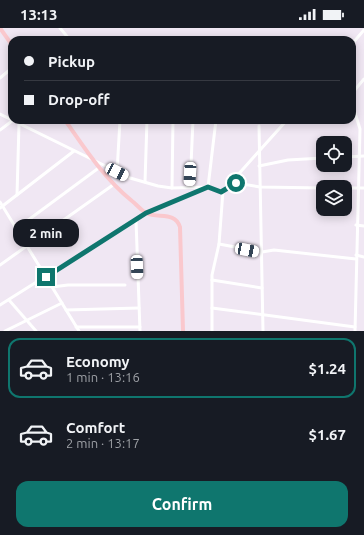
<!DOCTYPE html>
<html lang="en">
<head>
<meta charset="utf-8">
<style>
  body { margin:0; font-family:Ubuntu,sans-serif; background:#242831; color:#f1f3f6; height:100vh; display:flex; flex-direction:column; font-size:15px; white-space:nowrap }
  * { box-sizing:border-box; margin:0 }
  p { font-size:13px; color:#9ea1a6 }
  .icon { flex:none; width:22px; height:22px; fill:none; stroke:currentColor; stroke-width:2; stroke-linecap:round; stroke-linejoin:round }
  .map { position:relative; height:303px; overflow:hidden }
  .panel { display:flex; flex-direction:column; background:#171b24; flex:1 }
  .panel>* { flex:none }
  .guide { position:absolute; left:8px; top:8px; width:348px; height:88px; border-radius:12px; box-shadow:0 2px 10px #0003; display:grid; align-content:center; height:88px; padding:0 16px; background:#171b24 }
  .buttons { position:absolute; left:316px; top:108px; display:grid; gap:8px }
  .buttons a { display:grid; place-items:center; width:36px; height:36px; border-radius:8px; background:#171b24; box-shadow:0 2px 10px #0003; font-size:20px }
  .end { position:absolute; width:18px; height:18px; margin:-9px; border:5px solid #0f766e; background:#fff; box-shadow:0 0 0 2px #fff }
  .from { border-radius:50% }
  .bubble { position:absolute; height:28px; border-radius:12px; background:#171b24; box-shadow:0 2px 10px #0003; font-size:13px; font-weight:700; line-height:28px; text-align:center }
  .car { position:absolute; width:12px; height:24px; margin:-12px -6px; border-radius:5px; box-shadow:0 0 3px 1px #0007; background:linear-gradient(#fff 24%,#345 0 40%,#fff 0 76%,#345 0 86%,#fff 0) }
  .guide b { display:flex; align-items:center; gap:14px; height:38px; font-size:15px }
  .guide b+b { border-top:1px solid #363941 }
  .guide i { width:10px; height:10px; background:#f1f3f6 }
  ul { padding:7px 0 0; list-style:none }
  li { display:flex; align-items:center; gap:12px; height:60px; margin:0 8px 6px; padding:0 8px; border:2px solid transparent; border-radius:12px }
  li div { flex:1 }
  li b { display:block; font-size:15px }
  li em { font-style:normal; font-weight:700 }
  li.current { border-color:#0f766e }
  li>.icon { width:36px; height:36px; stroke-width:1.5 }
  .button { display:flex; gap:8px; margin-top:auto; padding:8px 16px }
  .button a { flex:1; height:46px; border-radius:12px; background:#0f766e; color:#fff; font-size:16px; font-weight:700; line-height:46px; text-align:center }
  .status { display:flex; justify-content:space-between; align-items:center; height:28px; padding:0 20px; background:#171b24; direction:ltr }
  .status svg { height:11px; fill:currentColor }
  .map>svg:first-child { display:block }
</style>
</head>
<body>
<div class="status"><b>13:13</b><svg viewBox="0 0 49 12"><path d="M0 12V9h3v3zM5 12V6h3v6zM10 12V3h3v9zM15 12V0h3v12zM26 1h20v11H26zM47 4h2v5h-2z"/></svg></div>
<div class="map">
<svg width="364" height="303" viewBox="0 0 364 303">
  <rect width="100%" height="100%" fill="#f0e7f3"/>
  <g fill="none" stroke-linecap="round" stroke-linejoin="round">
    <!-- minor -->
    <g stroke="#fff" stroke-width="3">
      <path d="M 60,0 L 70,12"/>
      <path d="M 352,16 L 364,2"/>
      <path d="M 0,50 L 12,40"/>
      <path d="M 354,63 L 364,51"/>
      <path d="M 352,75 L 360,101 L 355,303"/>
      <path d="M 0,86 L 130,150 L 158,158 L 172,160 L 208,159 L 216,92"/>
      <path d="M 259,98 L 263,303"/>
      <path d="M 0,102 L 12,93"/>
      <path d="M 345,129 L 364,128"/>
      <path d="M 259,138 L 288,132 L 323,130"/>
      <path d="M 117,144 L 120,92"/>
      <path d="M 145,154 L 147,92"/>
      <path d="M 190,159 L 193,92"/>
      <path d="M 227,159 L 287,92"/>
      <path d="M 172,160 L 173,92"/>
      <path d="M 345,160 L 364,160"/>
      <path d="M 17,167 L 19,96"/>
      <path d="M 0,174 L 79,303"/>
      <path d="M 0,180 L 74,123"/>
      <path d="M 136,192 L 140,303"/>
      <path d="M 356,197 L 364,198"/>
      <path d="M 16,201 L 100,139"/>
      <path d="M 219,216 L 262,224 L 274,222 L 356,231"/>
      <path d="M 356,227 L 364,229"/>
      <path d="M 0,237 L 113,157"/>
      <path d="M 212,252 L 262,260"/>
      <path d="M 52,259 L 68,257 L 125,257"/>
      <path d="M 9,272 L 36,303"/>
      <path d="M 0,277 L 146,185 L 208,159 L 221,164 L 236,155 L 260,159 L 323,160"/>
      <path d="M 212,280 L 355,299"/>
      <path d="M 66,282 L 139,280"/>
      <path d="M 76,299 L 140,299"/>
      <path d="M 5,303 L 62,275"/>
      <path d="M 212,303 L 212,247 L 219,216 L 223,163"/>
    </g>
    <!-- major -->
    <g stroke="#fac8cd" stroke-width="4">
      <path d="M 0,0 L 12,17"/>
      <path d="M 65,92 C 85,121 104,150 132,173 C 136,176 141,182 146,185 C 158,191 175,183 180,199 L 183,303"/>
    </g>
  </g>
  <g fill="none" stroke-linecap="round" stroke-linejoin="round">
    <!-- route -->
    <path stroke="#0f766e" stroke-width="5" d="M 46,249 L 146,185 L 208,159 L 221,164 L 236,155"/>
  </g>
</svg>
<div class="buttons">
<a><svg class="icon" aria-label="locate" viewBox="0 0 24 24"><circle cx="12" cy="12" r="6"/><path d="M12 2v4M12 18v4M2 12h4M18 12h4"/></svg></a>
<a><svg class="icon" aria-label="layers" viewBox="0 0 24 24"><path d="M12 4l9 5-9 5-9-5zM3 14l9 5 9-5"/></svg></a>
</div>
<i class="end from" style="left:236px;top:155px"></i>
<i class="end" style="left:46px;top:249px"></i>
<div class="bubble" style="left:13px;top:191px;width:66px">2 min</div>
<i class="car" style="left:117px;top:144px;rotate:117deg"></i>
<i class="car" style="left:190px;top:146px;rotate:183deg"></i>
<i class="car" style="left:247px;top:222px;rotate:101deg"></i>
<i class="car" style="left:137px;top:239px;rotate:178deg"></i>
<div class="guide">
<b><i class="from"></i>Pickup</b>
<b><i></i>Drop-off</b>
</div>
</div>
<section class="panel">
<ul>
<li class="current"><svg class="icon" aria-label="car" viewBox="0 0 24 24"><path d="M5 17H2v-5l4-1 3-4h7l3 4 3 1v5h-3M9 17h6M6 11h13"/><circle cx="7" cy="17" r="2"/><circle cx="17" cy="17" r="2"/></svg><div><b>Economy</b><p>1 min · 13:16</p></div><em>$1.24</em></li>
<li><svg class="icon" aria-label="car" viewBox="0 0 24 24"><path d="M5 17H2v-5l4-1 3-4h7l3 4 3 1v5h-3M9 17h6M6 11h13"/><circle cx="7" cy="17" r="2"/><circle cx="17" cy="17" r="2"/></svg><div><b>Comfort</b><p>2 min · 13:17</p></div><em>$1.67</em></li>
</ul>
<div class="button"><a>Confirm</a></div>
</section>
</body>
</html>
